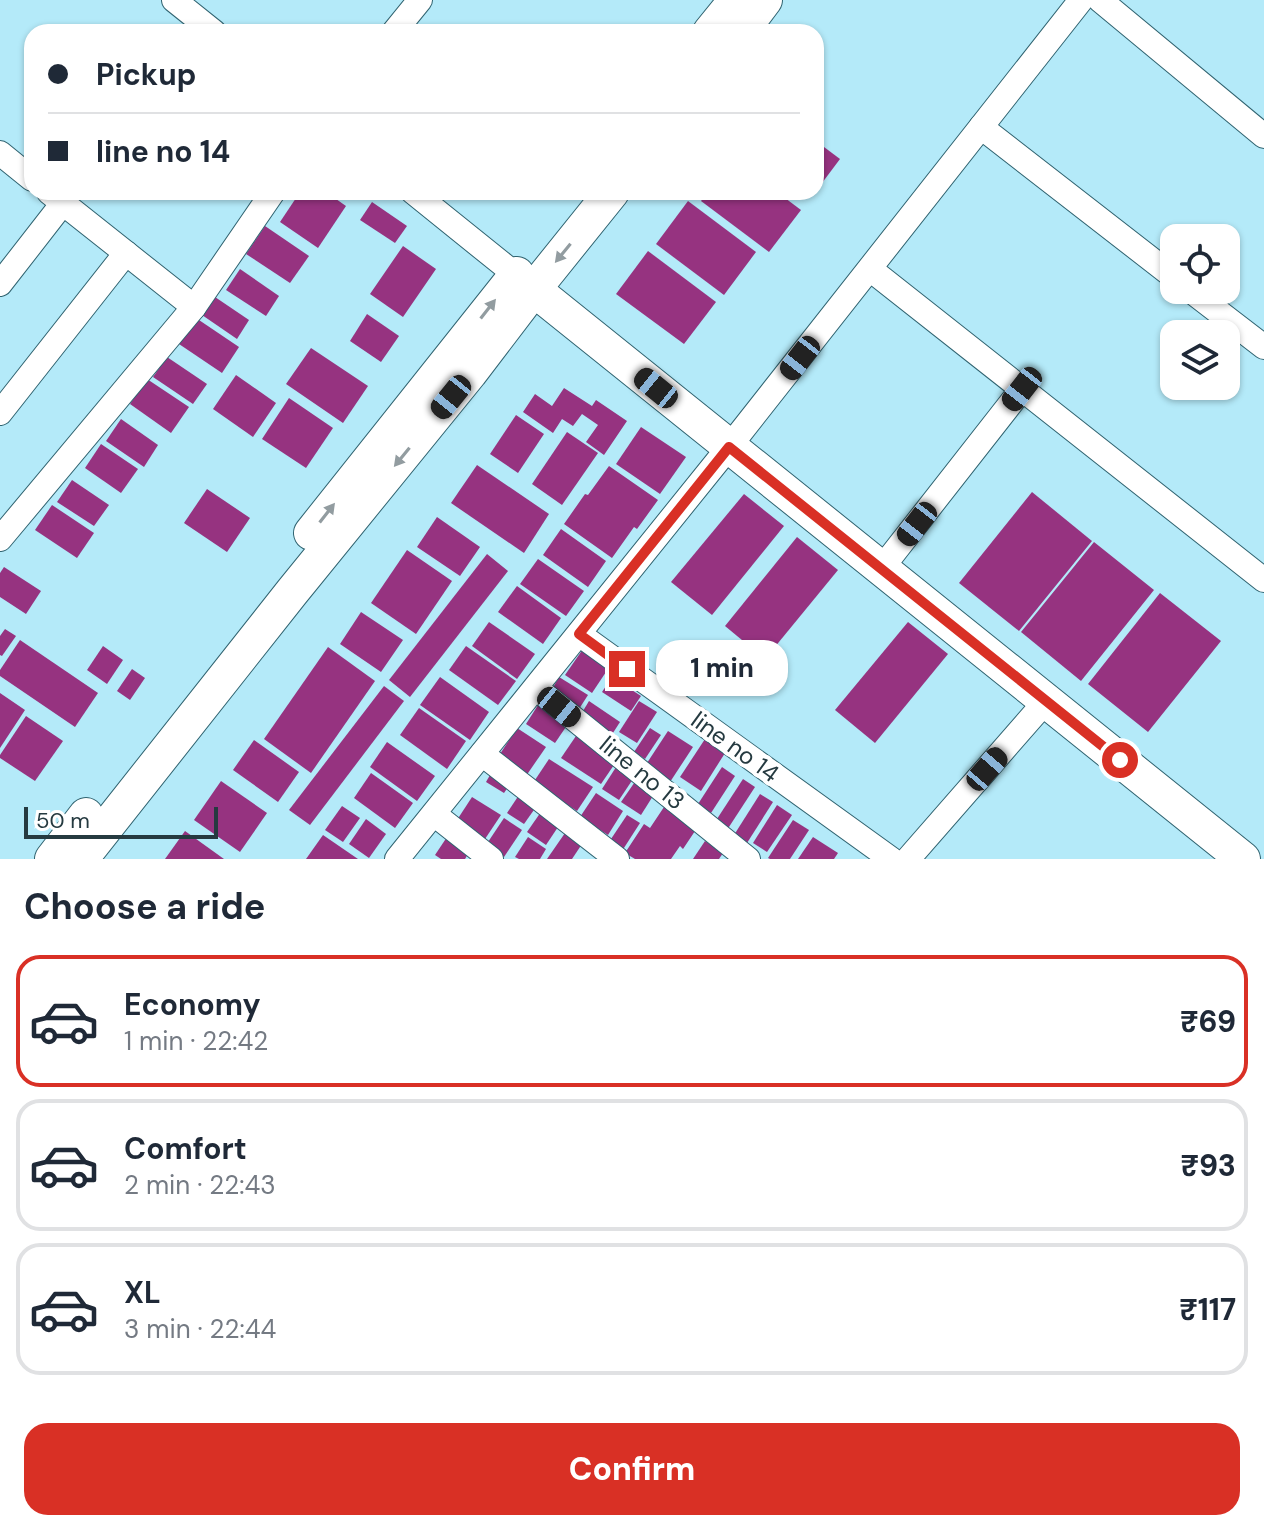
<!DOCTYPE html>
<html lang="en">
<head>
<meta charset="utf-8">
<style>
  body { margin:0; font-family:"DM Sans",sans-serif; background:#f2f2f3; color:#1f2937; height:100vh; display:flex; flex-direction:column; font-size:30px; white-space:nowrap }
  * { box-sizing:border-box; margin:0 }
  p { font-size:26px; color:#747a83 }
  .icon { flex:none; width:44px; height:44px; fill:none; stroke:currentColor; stroke-width:2; stroke-linecap:round; stroke-linejoin:round }
  .map { position:relative; height:859px; overflow:hidden }
  .details { display:flex; flex-direction:column; background:#fff; flex:1 }
  .details>* { flex:none }
  .hud { position:absolute; left:24px; top:24px; width:800px; height:176px; border-radius:24px; box-shadow:0 2px 6px #0004; display:grid; align-content:center; height:176px; padding:0 24px; background:#fff }
  .fabs { position:absolute; left:1160px; top:224px; display:grid; gap:16px }
  .fabs a { display:grid; place-items:center; width:80px; height:80px; border-radius:16px; background:#fff; box-shadow:0 2px 6px #0004; font-size:40px }
  .scale { position:absolute; left:24px; bottom:20px; width:194px; box-sizing:border-box; padding-left:8px; border:4px solid #253a40; border-top:0; font-size:22px; line-height:28px; white-space:nowrap; color:#253a40; -webkit-text-stroke:6px #fff; paint-order:stroke }
  .end { position:absolute; width:36px; height:36px; margin:-18px; border:10px solid #d93025; background:#fff; box-shadow:0 0 0 4px #fff }
  .from { border-radius:50% }
  .bubble { position:absolute; height:56px; border-radius:24px; background:#fff; box-shadow:0 2px 6px #0004; font-size:26px; font-weight:800; line-height:56px; text-align:center }
  .car { position:absolute; width:24px; height:48px; margin:-24px -12px; border-radius:10px; box-shadow:0 0 6px 2px #0007; background:linear-gradient(#222 24%,#8ab4d8 0 40%,#222 0 76%,#8ab4d8 0 86%,#222 0) }
  .hud b { display:flex; align-items:center; gap:28px; height:76px; font-size:30px }
  .hud b+b { border-top:2px solid #e0e1e3 }
  .hud i { width:20px; height:20px; background:#1f2937 }
  ul { padding:0; list-style:none }
  li { display:flex; align-items:center; gap:24px; height:132px; margin:0 16px 12px; padding:0 8px; border:4px solid #e0e1e3; border-radius:24px }
  li div { flex:1 }
  li b { display:block; font-size:30px }
  li em { font-style:normal; font-weight:800 }
  li.active { border-color:#d93025 }
  li>.icon { width:72px; height:72px; stroke-width:1.5 }
  h2 { padding:0 24px; font-size:36px; line-height:96px }
  .button { display:flex; gap:16px; margin-top:auto; padding:16px 24px }
  .button a { flex:1; height:92px; border-radius:24px; background:#d93025; color:#fff; font-size:32px; font-weight:800; line-height:92px; text-align:center }
  .map>svg:first-child { display:block }
</style>
</head>
<body>
<div class="map">
<svg width="1264" height="859" viewBox="0 0 1264 859">
  <rect width="100%" height="100%" fill="#b4eaf9"/>
  <!-- building -->
  <g fill="#963380">
    <path d="M 816,141 L 840,159 L 816,191 Z"/>
    <path d="M 300,192 L 326,192 L 346,206 L 318,248 L 280,222 Z"/>
    <path d="M 708,192 L 777,192 L 801,210 L 769,252 L 701,201 Z"/>
    <path d="M 688,201 L 756,252 L 724,295 L 656,244 Z"/>
    <path d="M 372,202 L 407,226 L 395,243 L 360,220 Z"/>
    <path d="M 265,226 L 309,256 L 290,283 L 246,254 Z"/>
    <path d="M 403,246 L 436,269 L 403,317 L 370,294 Z"/>
    <path d="M 648,251 L 716,302 L 684,344 L 616,294 Z"/>
    <path d="M 240,269 L 279,296 L 266,316 L 226,290 Z"/>
    <path d="M 215,297 L 249,320 L 237,339 L 202,315 Z"/>
    <path d="M 367,314 L 399,336 L 381,362 L 350,341 Z"/>
    <path d="M 196,318 L 239,347 L 222,373 L 179,344 Z"/>
    <path d="M 311,348 L 368,386 L 343,423 L 286,384 Z"/>
    <path d="M 167,357 L 207,384 L 193,404 L 153,377 Z"/>
    <path d="M 236,375 L 276,403 L 253,437 L 213,409 Z"/>
    <path d="M 147,379 L 189,407 L 171,433 L 130,404 Z"/>
    <path d="M 564,388 L 592,406 L 596,400 L 627,421 L 604,455 L 586,442 L 598,425 L 582,414 L 573,426 L 562,419 L 553,433 L 523,412 L 535,394 L 552,406 Z"/>
    <path d="M 289,398 L 333,428 L 306,468 L 262,439 Z"/>
    <path d="M 516,415 L 544,434 L 518,473 L 490,454 Z"/>
    <path d="M 121,419 L 158,445 L 144,467 L 106,441 Z"/>
    <path d="M 641,427 L 686,457 L 660,494 L 616,464 Z"/>
    <path d="M 567,432 L 598,453 L 562,505 L 532,484 Z"/>
    <path d="M 101,444 L 138,469 L 121,493 L 85,468 Z"/>
    <path d="M 477,465 L 549,514 L 524,553 L 451,503 Z"/>
    <path d="M 609,466 L 658,500 L 637,529 L 634,527 L 612,558 L 564,524 L 585,494 L 588,495 Z"/>
    <path d="M 72,480 L 109,505 L 94,526 L 57,502 Z"/>
    <path d="M 207,489 L 250,518 L 227,552 L 184,523 Z"/>
    <path d="M 1032,492 L 1092,541 L 1019,631 L 959,583 Z"/>
    <path d="M 744,494 L 784,526 L 712,615 L 671,582 Z"/>
    <path d="M 52,505 L 94,533 L 77,558 L 35,530 Z"/>
    <path d="M 437,517 L 480,547 L 460,576 L 417,547 Z"/>
    <path d="M 561,529 L 606,561 L 588,587 L 543,555 Z"/>
    <path d="M 797,537 L 838,570 L 765,659 L 725,626 Z"/>
    <path d="M 1094,542 L 1154,590 L 1081,681 L 1021,632 Z"/>
    <path d="M 407,550 L 452,581 L 416,634 L 371,603 Z"/>
    <path d="M 487,554 L 508,571 L 410,697 L 389,680 Z"/>
    <path d="M 538,559 L 584,591 L 566,616 L 520,584 Z"/>
    <path d="M 4,567 L 41,591 L 26,614 L 0,597 L 0,573 Z"/>
    <path d="M 517,586 L 561,618 L 543,644 L 498,612 Z"/>
    <path d="M 1160,593 L 1221,641 L 1148,732 L 1088,684 Z"/>
    <path d="M 361,612 L 403,640 L 381,672 L 340,644 Z"/>
    <path d="M 489,622 L 535,654 L 517,679 L 472,646 Z"/>
    <path d="M 908,622 L 948,654 L 875,743 L 835,710 Z"/>
    <path d="M 5,629 L 16,636 L 2,656 L 0,655 L 0,636 Z"/>
    <path d="M 20,640 L 98,693 L 75,727 L 0,676 L 0,670 Z"/>
    <path d="M 103,646 L 123,660 L 107,684 L 87,670 Z"/>
    <path d="M 466,646 L 516,681 L 498,705 L 449,670 Z"/>
    <path d="M 328,647 L 375,681 L 311,773 L 264,739 Z"/>
    <path d="M 583,649 L 610,666 L 592,693 L 565,675 Z"/>
    <path d="M 132,669 L 145,678 L 130,700 L 117,691 Z"/>
    <path d="M 440,677 L 489,712 L 470,740 L 420,705 Z"/>
    <path d="M 559,677 L 588,695 L 579,709 L 551,691 Z"/>
    <path d="M 612,677 L 641,696 L 631,711 L 602,692 Z"/>
    <path d="M 384,686 L 404,701 L 310,825 L 289,810 Z"/>
    <path d="M 0,693 L 25,710 L 0,748 Z"/>
    <path d="M 589,701 L 620,722 L 611,736 L 580,716 Z"/>
    <path d="M 639,701 L 657,712 L 637,743 L 619,732 Z"/>
    <path d="M 540,702 L 570,721 L 555,743 L 526,724 Z"/>
    <path d="M 419,708 L 466,741 L 447,769 L 400,735 Z"/>
    <path d="M 26,716 L 63,741 L 35,781 L 0,758 L 0,755 Z"/>
    <path d="M 517,728 L 546,747 L 526,776 L 498,757 Z"/>
    <path d="M 650,728 L 661,735 L 645,759 L 634,752 Z"/>
    <path d="M 668,731 L 693,747 L 670,782 L 645,766 Z"/>
    <path d="M 578,733 L 618,759 L 601,784 L 561,758 Z"/>
    <path d="M 705,739 L 725,753 L 701,791 L 680,777 Z"/>
    <path d="M 254,740 L 299,772 L 278,802 L 233,770 Z"/>
    <path d="M 387,742 L 435,776 L 417,801 L 370,767 Z"/>
    <path d="M 549,759 L 593,787 L 577,811 L 533,783 Z"/>
    <path d="M 618,764 L 635,776 L 619,800 L 602,789 Z"/>
    <path d="M 722,767 L 735,776 L 711,813 L 698,804 Z"/>
    <path d="M 494,768 L 513,780 L 504,793 L 486,782 Z"/>
    <path d="M 371,773 L 413,803 L 395,828 L 354,798 Z"/>
    <path d="M 639,776 L 658,788 L 641,815 L 621,802 Z"/>
    <path d="M 743,779 L 755,787 L 727,830 L 715,822 Z"/>
    <path d="M 221,781 L 267,813 L 240,852 L 194,820 Z"/>
    <path d="M 596,793 L 623,811 L 608,835 L 580,817 Z"/>
    <path d="M 760,794 L 773,802 L 747,843 L 734,835 Z"/>
    <path d="M 519,795 L 536,807 L 524,824 L 507,813 Z"/>
    <path d="M 472,797 L 501,815 L 485,839 L 457,820 Z"/>
    <path d="M 777,805 L 792,815 L 767,852 L 753,843 Z"/>
    <path d="M 342,806 L 360,818 L 343,842 L 325,830 Z"/>
    <path d="M 664,807 L 697,828 L 683,849 L 680,846 L 671,859 L 635,859 L 625,853 L 644,824 L 650,828 Z"/>
    <path d="M 543,809 L 562,821 L 546,845 L 527,832 Z"/>
    <path d="M 627,815 L 640,823 L 622,851 L 609,842 Z"/>
    <path d="M 504,818 L 522,830 L 504,857 L 486,845 Z"/>
    <path d="M 366,819 L 386,834 L 369,858 L 349,844 Z"/>
    <path d="M 793,820 L 809,830 L 790,859 L 770,859 L 768,858 Z"/>
    <path d="M 185,831 L 224,859 L 165,859 Z"/>
    <path d="M 565,833 L 582,844 L 572,859 L 547,859 Z"/>
    <path d="M 449,834 L 471,849 L 465,859 L 441,859 L 435,855 Z"/>
    <path d="M 323,835 L 358,859 L 306,859 Z"/>
    <path d="M 528,837 L 546,849 L 540,859 L 519,859 L 515,857 Z"/>
    <path d="M 813,837 L 838,853 L 834,859 L 798,859 Z"/>
    <path d="M 705,841 L 723,853 L 719,859 L 693,859 Z"/>
  </g>
  <g fill="none" stroke-linecap="round" stroke-linejoin="round">
    <defs>
      <g id="street">
        <path d="M 174,0 L 214,32"/>
        <path d="M 1100,0 L 1264,136"/>
        <path d="M 394,32 L 420,0"/>
        <path d="M 981,127 L 1174,277"/>
        <path d="M 0,153 L 32,179"/>
        <path d="M 49,192 L 194,307"/>
        <path d="M 413,192 L 516,275"/>
        <path d="M 870,269 L 1264,580"/>
        <path d="M 0,284 L 63,203"/>
        <path d="M 1190,290 L 1264,347"/>
        <path d="M 0,413 L 126,253"/>
        <path d="M 0,539 L 194,307 L 273,192"/>
        <path d="M 881,569 L 1022,389"/>
        <path d="M 579,634 L 891,859"/>
        <path d="M 536,688 L 748,859"/>
        <path d="M 482,754 L 617,859"/>
        <path d="M 434,814 L 491,859"/>
        <path d="M 397,859 L 729,447 L 1081,0"/>
        <path d="M 908,859 L 1046,701"/>
      </g>
      <g id="secondary">
        <path d="M 710,32 L 736,0"/>
        <path d="M 741,32 L 765,0"/>
        <path d="M 516,275 L 1243,859"/>
        <path d="M 311,533 L 517,274"/>
        <path d="M 52,859 L 86,815"/>
        <path d="M 81,859 L 292,592 L 470,373 L 534,289 L 612,192"/>
      </g>
    </defs>
    <!-- street casing -->
    <use href="#street" stroke="#306370" stroke-width="26"/>
    <!-- secondary casing -->
    <use href="#secondary" stroke="#306370" stroke-width="36"/>
    <!-- street -->
    <use href="#street" stroke="#fff" stroke-width="24"/>
    <!-- secondary -->
    <use href="#secondary" stroke="#fff" stroke-width="34"/>
  </g>
  <!-- one-way arrows -->
  <defs><path id="oneway-solid" d="M-6-.8H1V-3.2L6.5 0L1 3.2V.8H-6Z" transform="scale(2)"/></defs>
  <g fill="#929ca0">
    <use href="#oneway-solid" transform="translate(563 253) rotate(129)"/>
    <use href="#oneway-solid" transform="translate(488 309) rotate(-52)"/>
    <use href="#oneway-solid" transform="translate(402 457) rotate(129)"/>
    <use href="#oneway-solid" transform="translate(327 513) rotate(-52)"/>
  </g>
  <g fill="none" stroke-linecap="round" stroke-linejoin="round">
    <!-- route -->
    <path stroke="#d93025" stroke-width="10" d="M 627,669 L 579,634 L 729,447 L 1120,760"/>
  </g>
  <g text-anchor="middle" stroke-width="8" stroke-linejoin="round" paint-order="stroke">
    <!-- street labels -->
    <g font-size="24" fill="#253a40" stroke="#fff">
      <text transform="translate(735 747) rotate(36)" y="8">line no 14</text>
      <text transform="translate(642 773) rotate(39)" y="8">line no 13</text>
    </g>
  </g>
</svg>
<div class="fabs">
<a><svg class="icon" aria-label="locate" viewBox="0 0 24 24"><circle cx="12" cy="12" r="6"/><path d="M12 2v4M12 18v4M2 12h4M18 12h4"/></svg></a>
<a><svg class="icon" aria-label="layers" viewBox="0 0 24 24"><path d="M12 4l9 5-9 5-9-5zM3 14l9 5 9-5"/></svg></a>
</div>
<div class="scale">50 m</div>
<i class="end from" style="left:1120px;top:760px"></i>
<i class="end" style="left:627px;top:669px"></i>
<div class="bubble" style="left:656px;top:640px;width:132px">1 min</div>
<i class="car" style="left:800px;top:358px;rotate:218deg"></i>
<i class="car" style="left:656px;top:388px;rotate:309deg"></i>
<i class="car" style="left:1022px;top:389px;rotate:218deg"></i>
<i class="car" style="left:451px;top:397px;rotate:219deg"></i>
<i class="car" style="left:917px;top:524px;rotate:218deg"></i>
<i class="car" style="left:559px;top:707px;rotate:129deg"></i>
<i class="car" style="left:987px;top:769px;rotate:41deg"></i>
<div class="hud">
<b><i class="from"></i>Pickup</b>
<b><i></i>line no 14</b>
</div>
</div>
<section class="details">
<h2>Choose a ride</h2>
<ul>
<li class="active"><svg class="icon" aria-label="car" viewBox="0 0 24 24"><path d="M5 17H2v-5l4-1 3-4h7l3 4 3 1v5h-3M9 17h6M6 11h13"/><circle cx="7" cy="17" r="2"/><circle cx="17" cy="17" r="2"/></svg><div><b>Economy</b><p>1 min · 22:42</p></div><em>₹69</em></li>
<li><svg class="icon" aria-label="car" viewBox="0 0 24 24"><path d="M5 17H2v-5l4-1 3-4h7l3 4 3 1v5h-3M9 17h6M6 11h13"/><circle cx="7" cy="17" r="2"/><circle cx="17" cy="17" r="2"/></svg><div><b>Comfort</b><p>2 min · 22:43</p></div><em>₹93</em></li>
<li><svg class="icon" aria-label="car" viewBox="0 0 24 24"><path d="M5 17H2v-5l4-1 3-4h7l3 4 3 1v5h-3M9 17h6M6 11h13"/><circle cx="7" cy="17" r="2"/><circle cx="17" cy="17" r="2"/></svg><div><b>XL</b><p>3 min · 22:44</p></div><em>₹117</em></li>
</ul>
<div class="button"><a>Confirm</a></div>
</section>
</body>
</html>
